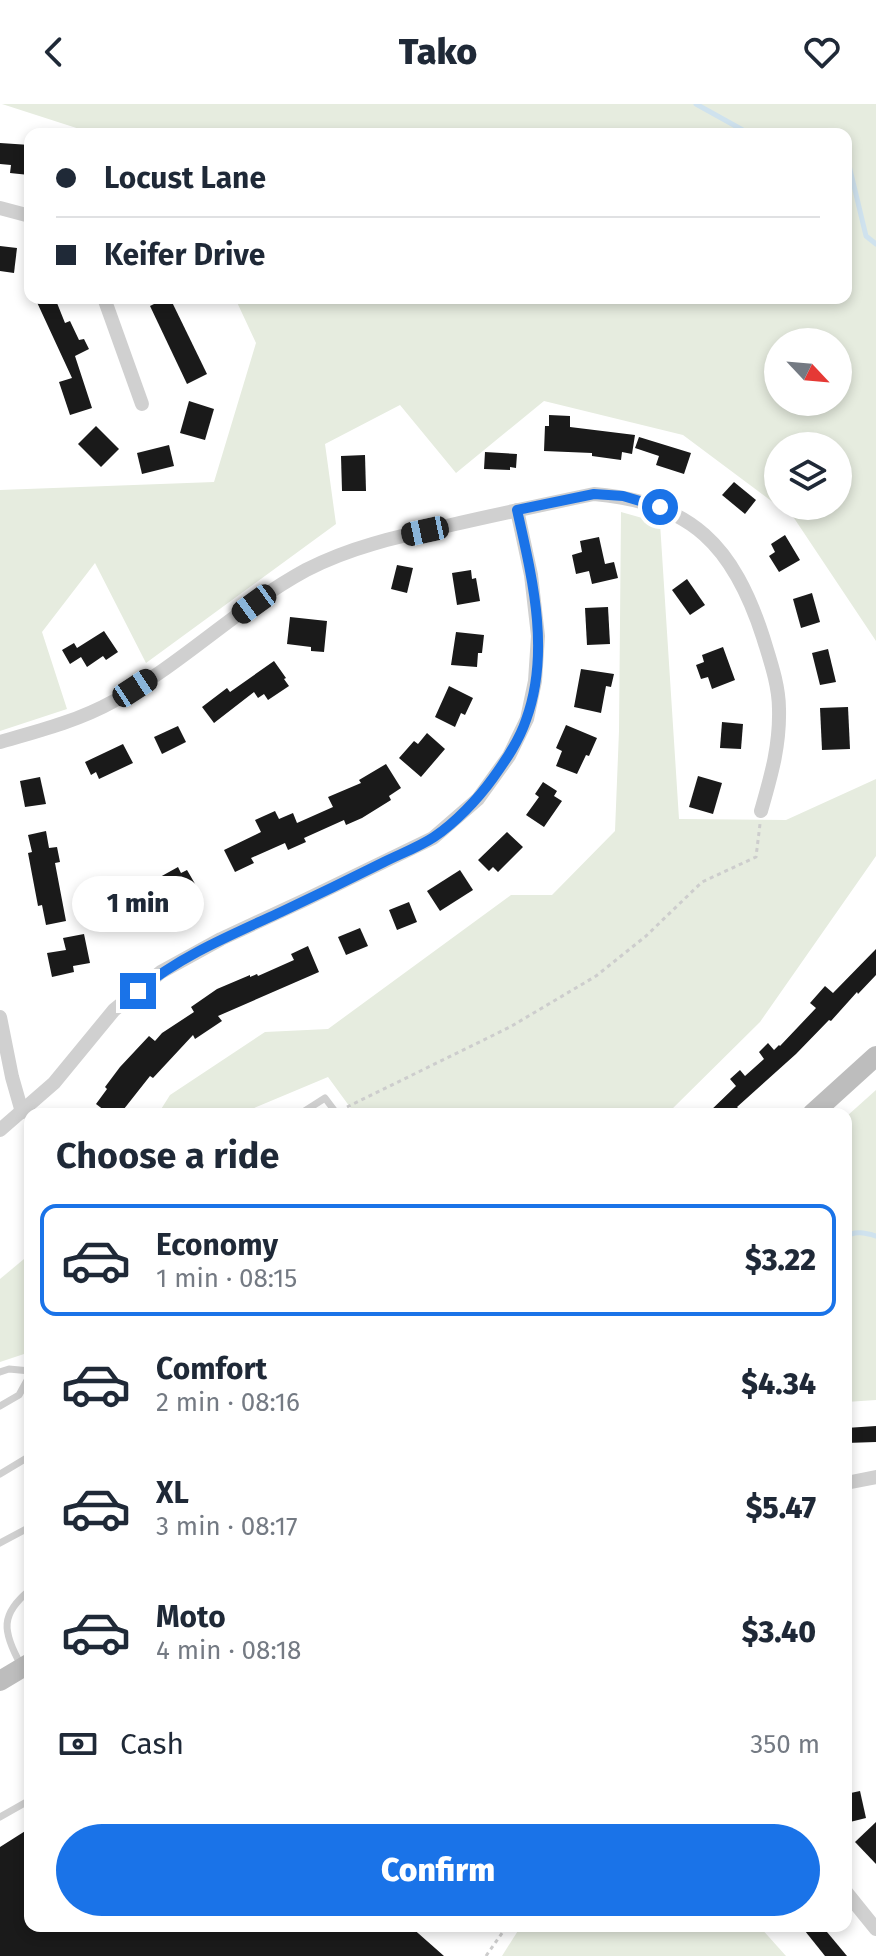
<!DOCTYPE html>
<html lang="en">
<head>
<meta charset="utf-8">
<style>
  body { margin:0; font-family:"Fira Sans",sans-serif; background:#f6f6f7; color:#1f2937; height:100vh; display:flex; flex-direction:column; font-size:30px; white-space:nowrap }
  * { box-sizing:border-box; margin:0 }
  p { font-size:26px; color:#747a83 }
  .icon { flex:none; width:44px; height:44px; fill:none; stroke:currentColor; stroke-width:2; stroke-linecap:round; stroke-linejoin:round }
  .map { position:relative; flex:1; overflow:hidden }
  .panel { position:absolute; left:24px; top:1004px; width:828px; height:824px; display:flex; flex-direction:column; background:#fff; border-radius:16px; box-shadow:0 4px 12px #0003 }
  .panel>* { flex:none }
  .top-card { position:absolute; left:24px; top:24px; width:828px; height:176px; border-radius:16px; box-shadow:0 4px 12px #0003; display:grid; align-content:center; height:176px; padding:0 32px; background:#fff }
  .needle { width:52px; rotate:116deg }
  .fabs { position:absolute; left:764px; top:224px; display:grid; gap:16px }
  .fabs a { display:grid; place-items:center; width:88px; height:88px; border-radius:50%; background:#fff; box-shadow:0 4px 12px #0003; font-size:40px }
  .end { position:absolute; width:36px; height:36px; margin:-18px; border:10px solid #1a73e8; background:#fff; box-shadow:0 0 0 4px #fff }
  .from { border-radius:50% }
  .bubble { position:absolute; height:56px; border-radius:28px; background:#fff; box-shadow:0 4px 12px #0003; font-size:26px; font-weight:800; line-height:56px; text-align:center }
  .car { position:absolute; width:24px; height:48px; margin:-24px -12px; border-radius:10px; box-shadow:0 0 6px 2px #0007; background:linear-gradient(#222 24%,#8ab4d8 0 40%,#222 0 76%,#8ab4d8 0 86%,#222 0) }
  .top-card b { display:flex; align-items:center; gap:28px; height:76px; font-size:30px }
  .top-card b+b { border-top:2px solid #e0e1e3 }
  .top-card i { width:20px; height:20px; background:#1f2937 }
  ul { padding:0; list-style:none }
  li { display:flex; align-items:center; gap:24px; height:112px; margin:0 16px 12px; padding:0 16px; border:4px solid transparent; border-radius:16px }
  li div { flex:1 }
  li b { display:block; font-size:30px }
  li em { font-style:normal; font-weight:800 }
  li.current { border-color:#1a73e8 }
  li>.icon { width:72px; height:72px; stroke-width:1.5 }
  h2 { padding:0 32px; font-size:36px; line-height:96px }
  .pay { display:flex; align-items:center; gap:20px; height:88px; padding:0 32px; font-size:30px }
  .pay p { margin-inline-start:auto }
  .cta { display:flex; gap:16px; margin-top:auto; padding:16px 32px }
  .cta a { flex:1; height:92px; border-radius:48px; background:#1a73e8; color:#fff; font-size:32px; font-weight:800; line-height:92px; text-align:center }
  header { display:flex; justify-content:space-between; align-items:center; height:104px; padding:0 32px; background:#fff; font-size:36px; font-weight:800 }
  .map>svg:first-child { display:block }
</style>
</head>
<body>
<header><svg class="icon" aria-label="back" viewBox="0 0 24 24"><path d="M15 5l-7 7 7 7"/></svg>Tako<svg class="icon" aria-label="heart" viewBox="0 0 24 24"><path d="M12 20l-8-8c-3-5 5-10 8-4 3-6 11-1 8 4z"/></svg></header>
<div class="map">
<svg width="876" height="1852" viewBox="0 0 876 1852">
  <rect width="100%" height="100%" fill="#fff"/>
  <!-- green -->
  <g fill="#e6ecdf" fill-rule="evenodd">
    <path d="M 2,0 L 876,0 L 876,537 L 794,414 L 683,331 L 544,297 L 456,369 L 400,301 L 325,340 L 336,420 L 146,559 L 95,459 L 42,528 L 67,605 L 0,627 L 0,386 L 214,378 L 256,239 L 235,194 L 846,194 L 846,30 L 95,30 ZM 778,238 L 838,238 L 838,298 L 778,298 ZM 838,342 L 838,402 L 778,402 L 778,342 Z"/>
    <path d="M 621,408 L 660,419 L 679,715 L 786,716 L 876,675 L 876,752 L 760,918 L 667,1010 L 355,1010 L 328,973 L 240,1010 L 158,1010 L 170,991 L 265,928 L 328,925 L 511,791 L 552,791 L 615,727 L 619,627 Z"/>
    <path d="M 876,986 L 876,1296 L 846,1298 L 846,1010 L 847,1012 Z"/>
    <path d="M 30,1150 L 30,1248 L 0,1258 L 0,1175 Z"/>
    <path d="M 521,1822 L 759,1822 L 786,1852 L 502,1852 Z"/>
  </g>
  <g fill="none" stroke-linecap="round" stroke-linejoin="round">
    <!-- stream -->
    <g stroke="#cfe2ee" stroke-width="5">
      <path d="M 696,0 L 750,30"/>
      <path d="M 846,57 L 848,57 L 866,132 L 876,140"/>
      <path d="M 846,1133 C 854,1126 866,1129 876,1132"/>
    </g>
  </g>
  <!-- building -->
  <g fill="#1a1a1a">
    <path d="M 0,39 L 30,41 L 29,71 L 10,69 L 11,61 L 0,60 Z"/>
    <path d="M 0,142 L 17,144 L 14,169 L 0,167 Z"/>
    <path d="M 35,194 L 55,194 L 65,219 L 70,217 L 79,236 L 84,235 L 89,245 L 75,252 L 92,304 L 70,311 L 59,278 L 72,274 Z"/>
    <path d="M 166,194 L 170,194 L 207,270 L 187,280 L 150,202 Z"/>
    <path d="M 189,297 L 214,305 L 205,336 L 180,329 Z"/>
    <path d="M 549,311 L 570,312 L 570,323 L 635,331 L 632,350 L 622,348 L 621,356 L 592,352 L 592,349 L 544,347 L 545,322 L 549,322 Z"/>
    <path d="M 96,322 L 119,345 L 101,363 L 78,340 Z"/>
    <path d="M 639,333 L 691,349 L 684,370 L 656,361 L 659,352 L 635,344 Z"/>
    <path d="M 169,341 L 174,362 L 142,370 L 137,349 Z"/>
    <path d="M 485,348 L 517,350 L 516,364 L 510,363 L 510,366 L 484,365 Z"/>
    <path d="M 365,351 L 366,387 L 342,387 L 341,352 Z"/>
    <path d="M 734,378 L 756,396 L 745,410 L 722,391 Z"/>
    <path d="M 785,431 L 800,456 L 779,468 L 769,452 L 775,448 L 771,440 Z"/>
    <path d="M 599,433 L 605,460 L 614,458 L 618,474 L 592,480 L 589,467 L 576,470 L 572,451 L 582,448 L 580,437 Z"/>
    <path d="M 397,461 L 413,464 L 407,489 L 391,485 Z"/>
    <path d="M 471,466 L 472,475 L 476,474 L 480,497 L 457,501 L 452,469 Z"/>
    <path d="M 687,475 L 705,501 L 690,511 L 672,486 Z"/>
    <path d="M 812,489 L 820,518 L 801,524 L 793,495 Z"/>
    <path d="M 608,503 L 610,540 L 587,541 L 585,504 Z"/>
    <path d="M 290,513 L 327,517 L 324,548 L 311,547 L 311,543 L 287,540 Z"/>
    <path d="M 104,527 L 118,548 L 106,556 L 103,552 L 87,563 L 81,553 L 70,560 L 62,546 L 74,539 L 77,544 Z"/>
    <path d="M 456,528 L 484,531 L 482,549 L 478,549 L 477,563 L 451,561 Z"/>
    <path d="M 723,543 L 735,576 L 712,585 L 708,573 L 701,575 L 696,561 L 704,558 L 702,551 Z"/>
    <path d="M 828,545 L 836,578 L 820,581 L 812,549 Z"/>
    <path d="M 274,557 L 286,574 L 284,575 L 289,582 L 268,596 L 264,590 L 258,594 L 254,588 L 214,619 L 202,603 L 227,584 L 230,588 Z"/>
    <path d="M 581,565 L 614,570 L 611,583 L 606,582 L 601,609 L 574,603 Z"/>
    <path d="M 449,582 L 473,594 L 465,611 L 461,609 L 455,623 L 435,613 Z"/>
    <path d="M 848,603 L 850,645 L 822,646 L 820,604 Z"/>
    <path d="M 722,618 L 743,620 L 741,645 L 720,644 Z"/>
    <path d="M 566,621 L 597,634 L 589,652 L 586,651 L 577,670 L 556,662 L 562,647 L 556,644 Z"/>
    <path d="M 178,622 L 186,638 L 162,650 L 154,633 Z"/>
    <path d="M 427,629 L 445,645 L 421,673 L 399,654 L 414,637 L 418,640 Z"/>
    <path d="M 123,640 L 133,659 L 99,675 L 96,668 L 91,671 L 85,658 Z"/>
    <path d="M 386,660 L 401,684 L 389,692 L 391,696 L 362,714 L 346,721 L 344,716 L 304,734 L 306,738 L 288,746 L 285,739 L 251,754 L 254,759 L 235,768 L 224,746 L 261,728 L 255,716 L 275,707 L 279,715 L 293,709 L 297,719 L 333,703 L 328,693 L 361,679 L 359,676 Z"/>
    <path d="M 698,672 L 722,679 L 713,710 L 689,703 Z"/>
    <path d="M 40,673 L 46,700 L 25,703 L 20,677 Z"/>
    <path d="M 543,678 L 557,687 L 554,692 L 562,697 L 544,723 L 526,711 L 539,693 L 535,690 Z"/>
    <path d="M 46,727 L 49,744 L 57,743 L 60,758 L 55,759 L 66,817 L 46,821 L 42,801 L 38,802 L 28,749 L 32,748 L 28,731 Z"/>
    <path d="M 507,728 L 523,743 L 498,768 L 493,763 L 489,767 L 478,756 Z"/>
    <path d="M 178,763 L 181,769 L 187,766 L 198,785 L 127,823 L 117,802 L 138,792 L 141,797 L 166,785 L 160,773 Z"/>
    <path d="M 460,766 L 473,786 L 440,807 L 427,787 Z"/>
    <path d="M 409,798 L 417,818 L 397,826 L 389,806 Z"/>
    <path d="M 360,824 L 368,842 L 346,851 L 338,833 Z"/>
    <path d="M 84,830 L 90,859 L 73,862 L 74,868 L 52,873 L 47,849 L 66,846 L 63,834 Z"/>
    <path d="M 308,842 L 319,868 L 218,912 L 222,917 L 195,935 L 193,931 L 153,974 L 150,972 L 120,1010 L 109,1010 L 96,1000 L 107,985 L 105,983 L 120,963 L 149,932 L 155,937 L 162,929 L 194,908 L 191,903 L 217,885 L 250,871 L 250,873 L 257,870 L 258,872 L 294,856 L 291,850 Z"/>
    <path d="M 876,845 L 876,871 L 858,890 L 857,888 L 831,917 L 829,916 L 796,950 L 737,1003 L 744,1010 L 707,1010 L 736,982 L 730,975 L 740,966 L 745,972 L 764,955 L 759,948 L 768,939 L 774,946 L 779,941 L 780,942 L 816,904 L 810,899 L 825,882 L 833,889 Z"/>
    <path d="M 876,1322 L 876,1338 L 846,1339 L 846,1324 Z"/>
    <path d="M 860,1687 L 866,1714 L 846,1719 L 846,1690 Z"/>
    <path d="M 876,1718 L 876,1760 L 855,1738 Z"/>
    <path d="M 30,1724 L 30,1822 L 410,1822 L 444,1852 L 0,1852 L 0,1743 Z"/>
    <path d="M 801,1822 L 822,1822 L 847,1852 L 825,1852 Z"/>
  </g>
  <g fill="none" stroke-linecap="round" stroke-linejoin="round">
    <!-- path -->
    <g stroke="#cdcdcd" stroke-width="3" stroke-dasharray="4 4" stroke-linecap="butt">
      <path d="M 347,1003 L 510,923 L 596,872 L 646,832 L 702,778 L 756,753 L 760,720"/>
      <path d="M 486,1852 L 507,1822"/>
    </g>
    <!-- lane -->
    <g stroke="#d0d0d0" stroke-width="7">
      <path d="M 300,1010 L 325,994 L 337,1010"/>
      <path d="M 0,1268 L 9,1265 L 30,1267"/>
      <path d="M 0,1302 L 19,1291 L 30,1271"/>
      <path d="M 0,1370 L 30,1352"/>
      <path d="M 0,1439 L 30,1423"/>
      <path d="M 21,1561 C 2,1527 0,1510 30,1486"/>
      <path d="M 0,1713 L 30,1696"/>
    </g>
    <!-- street -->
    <g stroke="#d0d0d0" stroke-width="14">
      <path d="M 0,104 L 30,112"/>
      <path d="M 104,194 L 142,300"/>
      <path d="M 0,638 C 39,627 78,617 114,597 C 182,560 238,503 306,466 C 352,442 401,432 451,421 C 499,410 546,400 594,390 C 692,398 734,443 763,533 C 770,556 779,581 779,605 C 780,642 771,672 761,707"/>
      <path d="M 0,913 L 12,973 L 22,1008"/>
      <path d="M 0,1026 L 54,979 L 114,906 L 161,868 L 221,835 L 307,795 L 433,734 L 478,695 L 509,652 L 527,615 L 535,577 L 538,532 L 531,471 L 517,406"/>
      <path d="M 846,1379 L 876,1373"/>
      <path d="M 846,1788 L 876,1825"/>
    </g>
    <!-- secondary -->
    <g stroke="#bdbdbd" stroke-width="20">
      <path d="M 812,1010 L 876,952"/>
      <path d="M 0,1577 L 30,1559"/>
    </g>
  </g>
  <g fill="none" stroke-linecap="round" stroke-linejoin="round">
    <!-- route -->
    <path stroke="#1a73e8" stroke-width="10" d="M 138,887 C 180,852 231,831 281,808 C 315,792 350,775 384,758 C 400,750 419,743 434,733 C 455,719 478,695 493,674 C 506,656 519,637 526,616 C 551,548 532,473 517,406 L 594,390 L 623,392 L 660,403"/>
  </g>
</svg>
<div class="fabs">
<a><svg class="needle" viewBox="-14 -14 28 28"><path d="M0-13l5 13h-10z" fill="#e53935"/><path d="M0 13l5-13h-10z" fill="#747a83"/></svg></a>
<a><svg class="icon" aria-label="layers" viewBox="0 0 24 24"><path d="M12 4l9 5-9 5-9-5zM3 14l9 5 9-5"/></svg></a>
</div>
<i class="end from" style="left:660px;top:403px"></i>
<i class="end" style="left:138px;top:887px"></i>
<div class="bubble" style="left:72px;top:772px;width:132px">1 min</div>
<i class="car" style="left:425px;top:427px;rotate:258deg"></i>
<i class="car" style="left:254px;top:500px;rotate:234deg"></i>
<i class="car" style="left:135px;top:584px;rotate:57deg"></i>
<div class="top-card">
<b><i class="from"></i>Locust Lane</b>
<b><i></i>Keifer Drive</b>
</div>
<section class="panel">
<h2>Choose a ride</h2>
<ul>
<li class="current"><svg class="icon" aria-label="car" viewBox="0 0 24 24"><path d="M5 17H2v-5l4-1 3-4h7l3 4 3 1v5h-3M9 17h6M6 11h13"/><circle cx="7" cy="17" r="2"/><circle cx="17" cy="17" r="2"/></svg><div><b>Economy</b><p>1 min · 08:15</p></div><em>$3.22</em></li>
<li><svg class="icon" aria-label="car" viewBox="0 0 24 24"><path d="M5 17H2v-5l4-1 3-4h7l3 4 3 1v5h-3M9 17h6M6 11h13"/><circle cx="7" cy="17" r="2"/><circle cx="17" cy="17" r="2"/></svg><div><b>Comfort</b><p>2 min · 08:16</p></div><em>$4.34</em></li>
<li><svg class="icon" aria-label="car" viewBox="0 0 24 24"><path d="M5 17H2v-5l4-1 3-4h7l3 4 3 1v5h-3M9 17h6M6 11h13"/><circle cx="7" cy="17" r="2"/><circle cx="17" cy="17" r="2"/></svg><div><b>XL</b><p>3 min · 08:17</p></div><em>$5.47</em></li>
<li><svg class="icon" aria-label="car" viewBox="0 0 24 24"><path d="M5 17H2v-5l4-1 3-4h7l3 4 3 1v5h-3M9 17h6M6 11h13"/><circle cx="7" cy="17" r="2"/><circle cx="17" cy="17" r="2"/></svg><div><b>Moto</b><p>4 min · 08:18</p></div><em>$3.40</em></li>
</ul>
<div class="pay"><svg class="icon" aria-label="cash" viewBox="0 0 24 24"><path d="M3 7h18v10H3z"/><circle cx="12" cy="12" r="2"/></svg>Cash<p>350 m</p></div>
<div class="cta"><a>Confirm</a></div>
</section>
</div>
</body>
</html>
